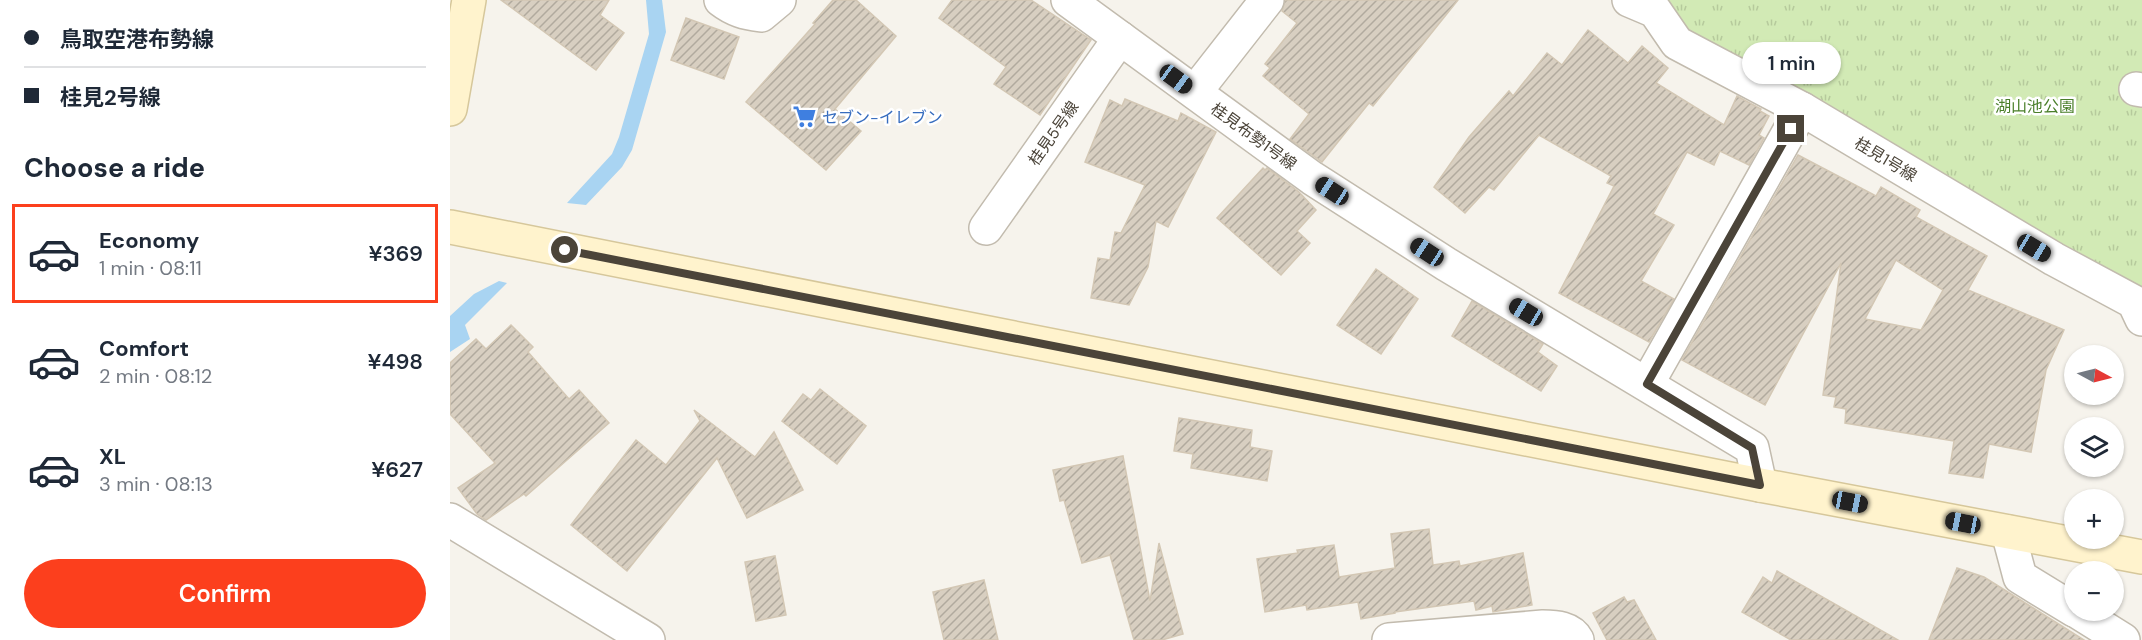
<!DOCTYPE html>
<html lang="en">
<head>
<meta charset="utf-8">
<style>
  body { margin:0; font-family:"DM Sans","Noto Sans JP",sans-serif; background:#f2f2f3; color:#1f2937; height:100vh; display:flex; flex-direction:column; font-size:22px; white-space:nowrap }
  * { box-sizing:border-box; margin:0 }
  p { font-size:20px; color:#747a83 }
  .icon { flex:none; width:33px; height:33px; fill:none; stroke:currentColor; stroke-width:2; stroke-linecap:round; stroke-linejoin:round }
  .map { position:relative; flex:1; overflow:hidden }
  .panel { display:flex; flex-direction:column; background:#fff; width:450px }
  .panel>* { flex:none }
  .hud { display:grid; align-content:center; height:132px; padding:0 24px; background:#fff }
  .needle { width:39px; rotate:97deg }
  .tools { position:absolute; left:1614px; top:345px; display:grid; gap:12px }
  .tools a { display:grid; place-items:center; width:60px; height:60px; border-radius:50%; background:#fff; box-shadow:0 2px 4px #0004; font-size:30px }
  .end { position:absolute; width:27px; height:27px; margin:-14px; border:8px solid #4b4439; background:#fff; box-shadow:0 0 0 3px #fff }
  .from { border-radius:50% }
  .bubble { position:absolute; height:42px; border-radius:21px; background:#fff; box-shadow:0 2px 4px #0004; font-size:20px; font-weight:600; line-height:42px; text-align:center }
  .car { position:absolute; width:18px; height:36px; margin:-18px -9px; border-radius:8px; box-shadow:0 0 4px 2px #0007; background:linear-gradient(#222 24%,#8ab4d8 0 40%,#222 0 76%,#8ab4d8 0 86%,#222 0) }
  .hud b { display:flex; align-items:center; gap:21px; height:57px; font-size:22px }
  .hud b+b { border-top:2px solid #e0e1e3 }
  .hud i { width:15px; height:15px; background:#1f2937 }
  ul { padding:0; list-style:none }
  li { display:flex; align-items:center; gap:18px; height:99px; margin:0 12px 9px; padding:0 12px; border:3px solid transparent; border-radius:0px }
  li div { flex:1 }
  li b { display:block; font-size:22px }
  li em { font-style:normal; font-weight:600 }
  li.on { border-color:#fc3f1d }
  li>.icon { width:54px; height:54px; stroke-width:1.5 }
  h2 { padding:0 24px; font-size:27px; line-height:72px }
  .button { display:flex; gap:12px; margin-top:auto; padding:12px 24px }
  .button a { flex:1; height:69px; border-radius:36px; background:#fc3f1d; color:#fff; font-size:24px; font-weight:600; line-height:69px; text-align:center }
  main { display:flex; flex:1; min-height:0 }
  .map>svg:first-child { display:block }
</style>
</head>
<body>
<main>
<section class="panel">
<div class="hud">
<b><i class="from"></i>鳥取空港布勢線</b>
<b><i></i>桂見2号線</b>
</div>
<h2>Choose a ride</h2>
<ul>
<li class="on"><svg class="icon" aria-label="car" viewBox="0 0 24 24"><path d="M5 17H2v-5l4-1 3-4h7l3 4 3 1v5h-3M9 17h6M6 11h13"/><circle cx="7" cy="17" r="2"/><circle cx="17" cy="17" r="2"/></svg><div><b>Economy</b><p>1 min · 08:11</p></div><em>¥369</em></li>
<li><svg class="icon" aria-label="car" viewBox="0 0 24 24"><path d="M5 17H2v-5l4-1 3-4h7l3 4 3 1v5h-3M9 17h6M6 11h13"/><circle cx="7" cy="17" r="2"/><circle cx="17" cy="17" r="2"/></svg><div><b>Comfort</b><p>2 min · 08:12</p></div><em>¥498</em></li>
<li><svg class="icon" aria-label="car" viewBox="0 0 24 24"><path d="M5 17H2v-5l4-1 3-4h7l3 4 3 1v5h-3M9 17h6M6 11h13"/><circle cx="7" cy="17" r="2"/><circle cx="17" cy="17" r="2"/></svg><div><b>XL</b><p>3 min · 08:13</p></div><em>¥627</em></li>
</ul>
<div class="button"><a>Confirm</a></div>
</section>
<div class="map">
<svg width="1692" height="640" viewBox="0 0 1692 640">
  <defs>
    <pattern id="grass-tufts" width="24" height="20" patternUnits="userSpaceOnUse" patternTransform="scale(1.5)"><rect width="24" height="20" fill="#d2eab5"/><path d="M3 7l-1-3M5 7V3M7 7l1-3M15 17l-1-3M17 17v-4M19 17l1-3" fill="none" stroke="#b6ca9c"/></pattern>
    <pattern id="building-hatch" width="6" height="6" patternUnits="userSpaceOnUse" patternTransform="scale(1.5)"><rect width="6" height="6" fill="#d8cfc1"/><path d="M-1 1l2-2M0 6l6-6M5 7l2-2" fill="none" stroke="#b1aa9e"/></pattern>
  </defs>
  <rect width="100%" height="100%" fill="#f6f3ec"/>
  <!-- grass -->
  <path fill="url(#grass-tufts)" d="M 1215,0 L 1692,0 L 1692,295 L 1677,281 L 1381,110 L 1237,32 Z"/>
  <!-- water -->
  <g fill="#a9d4f2">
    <path d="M 196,0 L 212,0 L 216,32 L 182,150 L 172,167 L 136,205 L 117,203 L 162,154 L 169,137 L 199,34 Z"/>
    <path d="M 49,281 L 57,283 L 15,325 L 20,339 L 0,352 L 0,316 L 24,294 Z"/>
  </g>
  <!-- building -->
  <g fill="url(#building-hatch)" stroke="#d3c7b4" stroke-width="1.5" fill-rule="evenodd">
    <path d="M 51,0 L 159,0 L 150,15 L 174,33 L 146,70 Z"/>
    <path d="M 383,0 L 406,0 L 446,36 L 385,109 L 411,131 L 376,170 L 296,102 L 365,24 L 363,23 Z"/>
    <path d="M 502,0 L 581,0 L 641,40 L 590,115 L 544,84 L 556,67 L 489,18 Z"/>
    <path d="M 835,0 L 1008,0 L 923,106 L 919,103 L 872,162 L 840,139 L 859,114 L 813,76 L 820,68 L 815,64 L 847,23 L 832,11 Z"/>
    <path d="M 236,18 L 289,37 L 274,79 L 221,60 Z"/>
    <path d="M 1138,30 L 1178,63 L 1192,46 L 1218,68 L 1206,83 L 1274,125 L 1287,96 L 1311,109 L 1310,111 L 1319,116 L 1309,135 L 1314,138 L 1299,165 L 1270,151 L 1264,165 L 1237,152 L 1203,214 L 1224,225 L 1191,281 L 1224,299 L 1199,342 L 1109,293 L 1164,186 L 1157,183 L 1161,176 L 1089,135 L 1044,190 L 1039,187 L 1015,213 L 984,187 L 1019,137 L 1059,91 L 1063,96 L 1097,53 L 1112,65 Z"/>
    <path d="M 675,99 L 728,121 L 731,113 L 766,132 L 718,227 L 706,221 L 698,267 L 679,305 L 641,298 L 648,258 L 660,260 L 665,232 L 671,233 L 695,185 L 635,162 L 660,100 L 672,106 Z"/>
    <path d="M 1348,155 L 1426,196 L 1431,187 L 1470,210 L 1466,217 L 1537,256 L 1518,290 L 1614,330 L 1596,370 L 1581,452 L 1539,444 L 1533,478 L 1499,473 L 1504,441 L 1395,423 L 1396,409 L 1384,407 L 1386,397 L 1373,395 L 1391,263 L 1315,405 L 1232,360 ZM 1446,260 L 1493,290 L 1471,330 L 1415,319 Z"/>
    <path d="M 813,168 L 815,170 L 817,168 L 849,192 L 866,210 L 847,231 L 860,243 L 831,275 L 767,218 Z"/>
    <path d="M 926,269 L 968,299 L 931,354 L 887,325 Z"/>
    <path d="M 1022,301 L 1093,344 L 1088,352 L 1107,366 L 1091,391 L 1002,336 Z"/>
    <path d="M 61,325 L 83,347 L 78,352 L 119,399 L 129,390 L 159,423 L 76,496 L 74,494 L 36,520 L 27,514 L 8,488 L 45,463 L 0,414 L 0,363 L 26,339 L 36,349 Z"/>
    <path d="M 370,389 L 416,426 L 387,464 L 332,421 L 353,394 L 361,400 Z"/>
    <path d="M 244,410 L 305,457 L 324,432 L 353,490 L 297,518 L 267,458 L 177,571 L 121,525 L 186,440 L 216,465 L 250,421 Z"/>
    <path d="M 729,418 L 802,430 L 800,447 L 822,451 L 817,481 L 741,468 L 743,454 L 724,451 Z"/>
    <path d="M 673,456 L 700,601 L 709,543 L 733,634 L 712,640 L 684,640 L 660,555 L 632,563 L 614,500 L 610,501 L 603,470 Z"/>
    <path d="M 979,529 L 983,565 L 1009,561 L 1010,566 L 1073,553 L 1082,605 L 1043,612 L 1042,606 L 1026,610 L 1024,601 L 945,612 L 945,613 L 911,619 L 908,602 L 857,610 L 856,605 L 815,612 L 807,559 L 848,553 L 847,550 L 884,545 L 889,577 L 945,568 L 941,534 Z"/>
    <path d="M 325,556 L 336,615 L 306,621 L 295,562 Z"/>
    <path d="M 1507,568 L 1534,577 L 1634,640 L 1479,640 Z"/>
    <path d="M 1327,571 L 1448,640 L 1341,640 L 1292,612 L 1313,577 L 1322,583 Z"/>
    <path d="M 534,580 L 548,640 L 494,640 L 483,592 Z"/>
    <path d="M 1174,597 L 1177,602 L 1184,600 L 1206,640 L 1157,640 L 1143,613 Z"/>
  </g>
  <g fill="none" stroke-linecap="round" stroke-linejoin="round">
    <defs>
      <g id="street">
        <path d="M 271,0 C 284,10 295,13 311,15 L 329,0"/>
        <path d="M 618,0 L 862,178 L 996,264 L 1302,448 L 1310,485"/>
        <path d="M 1179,0 L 1205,11 L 1227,43 L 1352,109 L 1604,259 L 1684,302 L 1692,319"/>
        <path d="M 1686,89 L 1692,90"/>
        <path d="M 745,92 L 817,0"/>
        <path d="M 536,228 L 670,38"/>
        <path d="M 1197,384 L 1352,109"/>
        <path d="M 0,520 L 198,640"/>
        <path d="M 1558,532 L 1570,577 L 1624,610"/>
        <path d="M 1625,610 L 1673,640"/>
        <path d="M 939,640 L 1093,627 C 1106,627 1121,628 1127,640"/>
      </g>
      <g id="secondary">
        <path d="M 0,109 L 19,0"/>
        <path d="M 0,227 L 1310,485 L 1692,557"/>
      </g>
    </defs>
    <!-- street casing -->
    <use href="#street" stroke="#c2bbae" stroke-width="36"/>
    <!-- secondary casing -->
    <use href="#secondary" stroke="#d6c79b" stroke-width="36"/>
    <!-- street -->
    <use href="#street" stroke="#fff" stroke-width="33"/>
    <!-- secondary -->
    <use href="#secondary" stroke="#fff3cd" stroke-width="33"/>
  </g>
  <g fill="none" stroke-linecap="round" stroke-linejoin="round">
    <!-- route -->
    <path stroke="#4b4439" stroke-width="8" d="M 115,250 L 1310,485 L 1302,448 L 1197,384 L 1341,129"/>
  </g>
  <!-- icons -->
  <defs>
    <symbol id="supermarket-bare" viewBox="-9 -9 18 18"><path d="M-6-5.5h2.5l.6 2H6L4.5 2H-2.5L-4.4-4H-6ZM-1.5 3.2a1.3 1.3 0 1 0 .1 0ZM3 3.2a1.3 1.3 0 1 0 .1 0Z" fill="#3f7fe0" stroke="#fff" stroke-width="2.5" paint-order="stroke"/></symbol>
  </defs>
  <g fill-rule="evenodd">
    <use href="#supermarket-bare" x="338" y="100" width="33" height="33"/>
  </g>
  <g text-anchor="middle" stroke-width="5" stroke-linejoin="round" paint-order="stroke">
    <!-- park labels -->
    <g font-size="16" fill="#4a7f2a" stroke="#fff">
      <text x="1585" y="112">湖山池公園</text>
    </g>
    <!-- shop labels -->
    <g font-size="16" fill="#366cbe" stroke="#fff" text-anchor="start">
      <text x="372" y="123">セブン-イレブン</text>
    </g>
    <!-- street labels -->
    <g font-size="16" fill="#4b4439" stroke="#fff">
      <text transform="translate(603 133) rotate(-55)" y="6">桂見5号線</text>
      <text transform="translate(804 136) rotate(36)" y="6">桂見布勢1号線</text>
      <text transform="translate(1436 159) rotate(31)" y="6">桂見1号線</text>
    </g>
  </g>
</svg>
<div class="tools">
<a><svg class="needle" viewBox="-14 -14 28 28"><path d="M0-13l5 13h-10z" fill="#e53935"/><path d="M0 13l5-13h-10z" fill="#747a83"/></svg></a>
<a><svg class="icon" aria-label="layers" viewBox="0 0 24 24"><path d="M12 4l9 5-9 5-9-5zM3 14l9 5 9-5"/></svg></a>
<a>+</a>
<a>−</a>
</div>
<i class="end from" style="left:115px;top:250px"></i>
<i class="end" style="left:1341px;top:129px"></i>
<div class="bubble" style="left:1292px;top:42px;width:99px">1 min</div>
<i class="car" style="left:726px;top:79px;rotate:126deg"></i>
<i class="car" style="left:882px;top:191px;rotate:303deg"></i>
<i class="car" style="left:1584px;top:248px;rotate:121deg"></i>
<i class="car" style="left:977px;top:252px;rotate:303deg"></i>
<i class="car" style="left:1076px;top:312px;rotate:301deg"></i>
<i class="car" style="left:1400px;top:502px;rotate:101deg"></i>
<i class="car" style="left:1513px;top:523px;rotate:281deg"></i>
</div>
</main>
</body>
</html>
